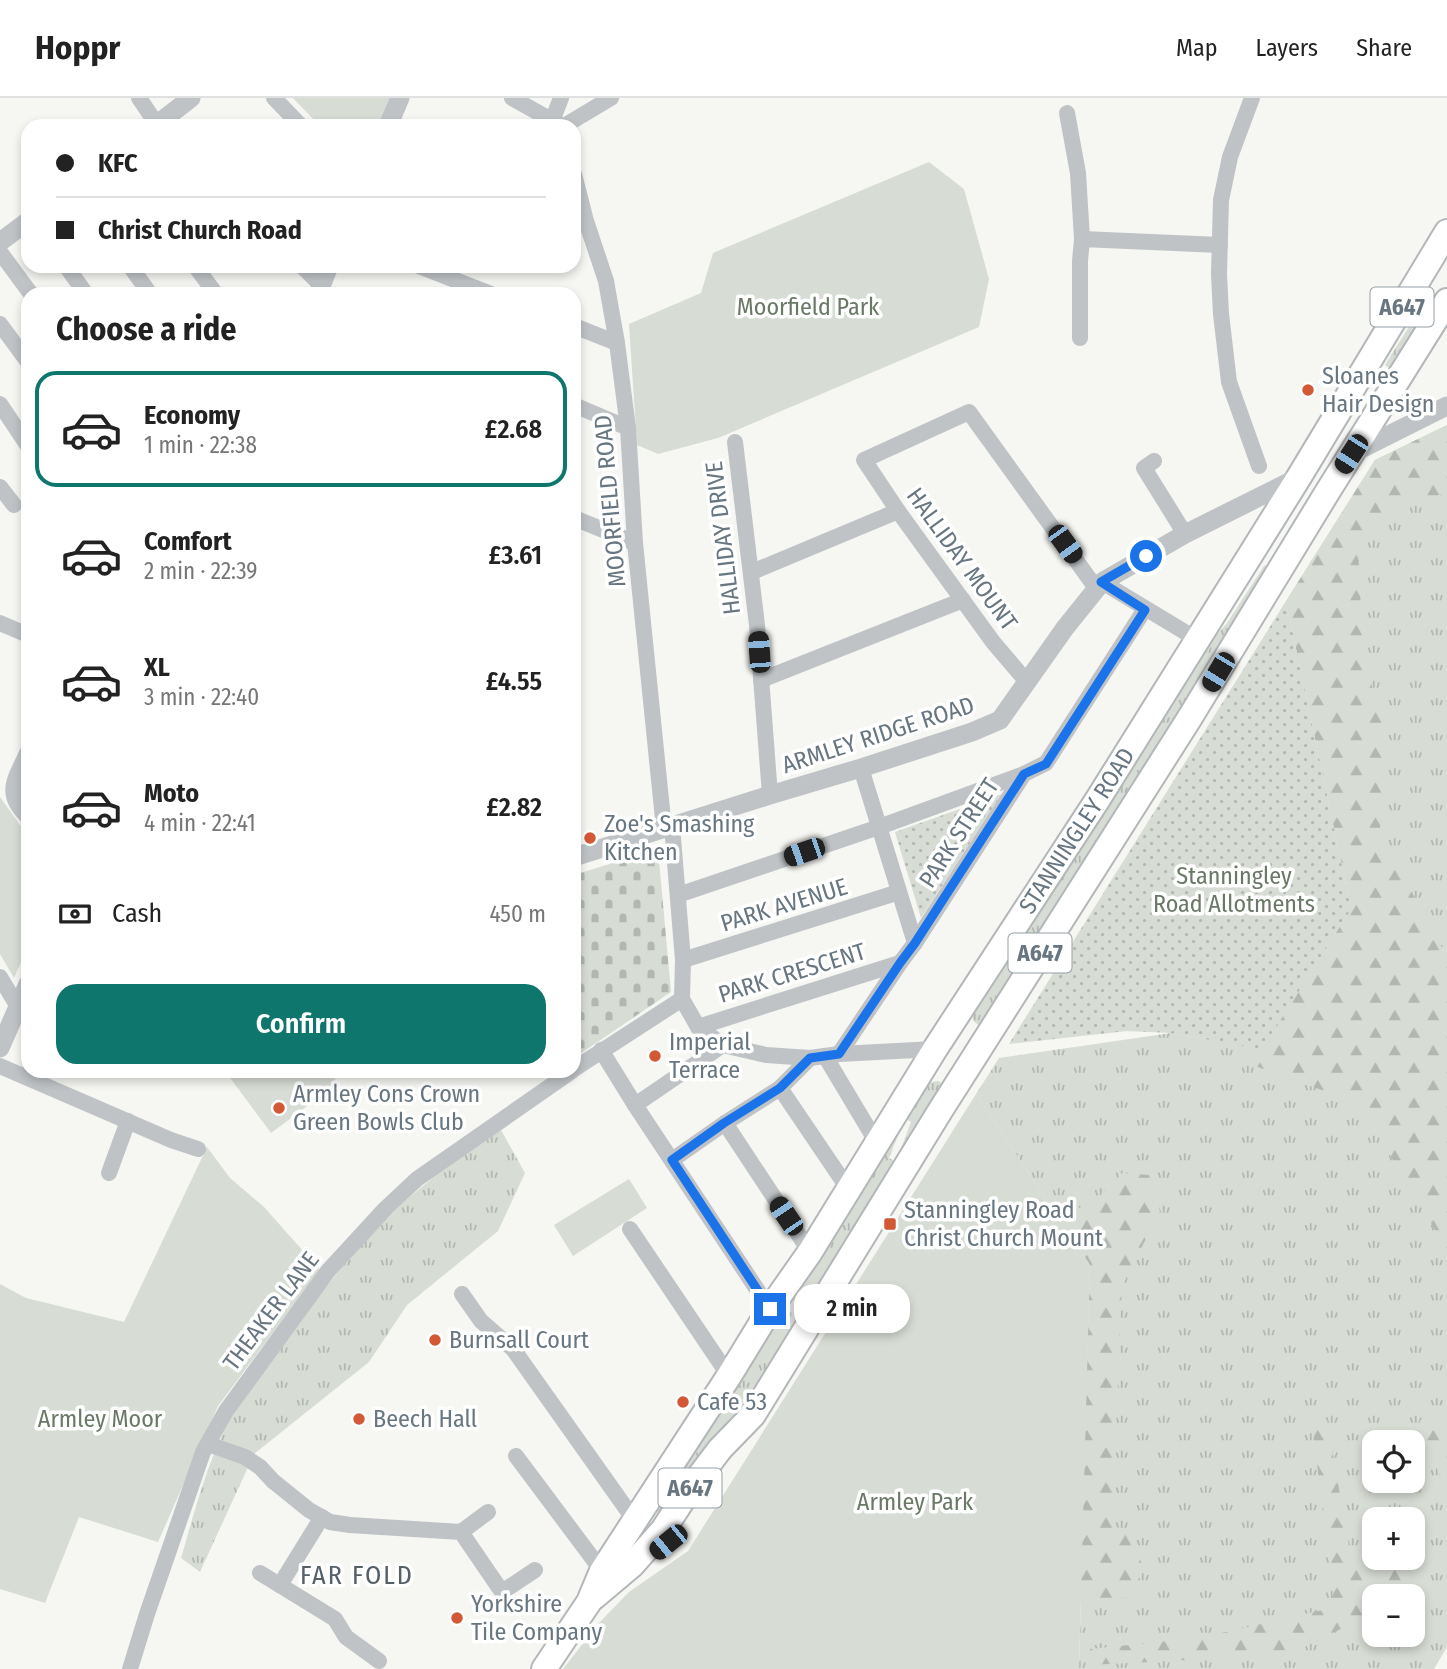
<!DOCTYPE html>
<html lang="en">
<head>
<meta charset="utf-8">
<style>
  body { margin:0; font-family:"Fira Sans Condensed",sans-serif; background:#f2f2f2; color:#222; height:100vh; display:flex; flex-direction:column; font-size:26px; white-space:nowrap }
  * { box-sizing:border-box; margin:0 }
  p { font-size:23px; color:#767676 }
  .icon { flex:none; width:38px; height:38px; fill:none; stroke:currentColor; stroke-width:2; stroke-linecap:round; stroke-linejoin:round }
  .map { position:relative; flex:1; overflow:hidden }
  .side { position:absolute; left:21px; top:189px; width:560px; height:791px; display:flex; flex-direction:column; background:#fff; border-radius:21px; box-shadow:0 4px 10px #0003 }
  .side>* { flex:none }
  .top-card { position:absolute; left:21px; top:21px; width:560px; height:154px; border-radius:21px; box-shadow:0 4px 10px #0003; display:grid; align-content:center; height:154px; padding:0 35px; background:#fff }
  .controls { position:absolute; left:1362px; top:1332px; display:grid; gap:14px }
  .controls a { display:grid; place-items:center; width:63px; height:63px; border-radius:14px; background:#fff; box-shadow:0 4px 10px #0003; font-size:35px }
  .end { position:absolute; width:32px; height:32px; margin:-16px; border:9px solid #1a73e8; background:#fff; box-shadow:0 0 0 4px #fff }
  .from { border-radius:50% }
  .bubble { position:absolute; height:49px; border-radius:21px; background:#fff; box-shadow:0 4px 10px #0003; font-size:23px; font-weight:600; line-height:49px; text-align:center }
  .car { position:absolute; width:21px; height:42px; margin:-21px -10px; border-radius:9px; box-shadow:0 0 5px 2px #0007; background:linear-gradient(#222 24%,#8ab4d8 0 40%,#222 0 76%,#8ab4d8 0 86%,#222 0) }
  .top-card b { display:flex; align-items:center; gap:24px; height:66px; font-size:26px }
  .top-card b+b { border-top:2px solid #e0e0e0 }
  .top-card i { width:18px; height:18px; background:#222 }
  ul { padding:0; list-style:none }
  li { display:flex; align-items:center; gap:21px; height:116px; margin:0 14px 10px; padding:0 21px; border:4px solid transparent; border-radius:21px }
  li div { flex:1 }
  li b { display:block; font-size:26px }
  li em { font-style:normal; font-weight:600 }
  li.current { border-color:#0f766e }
  li>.icon { width:63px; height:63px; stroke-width:1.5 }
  h2 { padding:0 35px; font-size:32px; line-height:84px }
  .pay { display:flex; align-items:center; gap:18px; height:77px; padding:0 35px; font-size:26px }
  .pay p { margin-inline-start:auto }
  .action { display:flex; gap:14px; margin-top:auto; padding:14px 35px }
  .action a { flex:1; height:80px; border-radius:21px; background:#0f766e; color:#fff; font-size:28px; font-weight:600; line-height:80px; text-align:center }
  header { display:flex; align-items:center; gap:42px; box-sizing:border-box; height:98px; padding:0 35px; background:#fff; border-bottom:2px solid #e0e0e0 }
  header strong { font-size:33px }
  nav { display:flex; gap:38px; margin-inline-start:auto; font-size:24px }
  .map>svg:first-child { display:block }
</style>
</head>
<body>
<header>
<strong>Hoppr</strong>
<nav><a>Map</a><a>Layers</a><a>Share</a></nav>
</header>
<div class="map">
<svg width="1447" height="1571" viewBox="0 0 1447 1571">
  <defs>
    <pattern id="grass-tufts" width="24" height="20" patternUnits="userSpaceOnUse" patternTransform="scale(1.75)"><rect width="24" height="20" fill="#d7dcd4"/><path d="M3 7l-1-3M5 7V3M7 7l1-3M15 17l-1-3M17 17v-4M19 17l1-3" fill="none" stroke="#b2b7b1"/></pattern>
    <pattern id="forest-firs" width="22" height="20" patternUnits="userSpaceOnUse" patternTransform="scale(1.75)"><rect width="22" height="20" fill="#d7dcd4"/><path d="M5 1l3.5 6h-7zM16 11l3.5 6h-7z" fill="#b2b7b1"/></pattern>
    <pattern id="cemetery-stones" width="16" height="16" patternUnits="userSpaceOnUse" patternTransform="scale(1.75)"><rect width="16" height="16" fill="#d7dcd4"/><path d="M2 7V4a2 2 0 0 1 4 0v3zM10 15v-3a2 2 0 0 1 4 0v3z" fill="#b2b7b1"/></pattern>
    <pattern id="garden-dots" width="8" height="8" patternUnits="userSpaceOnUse" patternTransform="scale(1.75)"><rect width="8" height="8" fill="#d7dcd4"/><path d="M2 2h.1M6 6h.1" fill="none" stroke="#b2b7b1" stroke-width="1.8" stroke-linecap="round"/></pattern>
  </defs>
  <rect width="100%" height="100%" fill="#f6f6f3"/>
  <!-- grass -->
  <g fill="url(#grass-tufts)" fill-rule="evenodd">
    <path d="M 1415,219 L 1427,220 L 1392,272 L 1385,267 Z"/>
    <path d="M 1447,327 L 1447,1549 L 1434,1571 L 1079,1571 L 1090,1167 L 976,996 L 999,960 L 1171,935 L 1262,950 L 1351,811 L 1286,503 L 1375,362 ZM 1374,1344 L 1412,1344 L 1412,1382 L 1374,1382 ZM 1374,1421 L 1412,1421 L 1412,1460 L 1374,1460 ZM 1374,1498 L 1412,1498 L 1412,1536 L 1374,1536 Z"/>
    <path d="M 1275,465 L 981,928 C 974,925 972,922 972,915 L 1211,543 L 1227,525 L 1264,468 Z"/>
    <path d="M 936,983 L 939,983 L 943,987 L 942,994 L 899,1056 L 911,1024 L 907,1021 L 930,985 Z"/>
    <path d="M 501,1032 L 525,1075 L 498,1133 L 407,1207 L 369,1264 L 254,1356 L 200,1474 L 181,1460 C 194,1416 208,1360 231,1320 C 247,1291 268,1264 289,1237 C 322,1193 358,1147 399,1109 C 430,1079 466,1056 501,1032 Z"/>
    <path d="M 897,1034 L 899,1035 L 889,1060 L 894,1063 L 857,1128 L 751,1299 L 663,1418 L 658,1416 L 656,1409 L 677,1371 L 691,1359 Z"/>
  </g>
  <!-- forest -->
  <g fill="url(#forest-firs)">
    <path d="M 1447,327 L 1447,396 L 1407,401 L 1358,451 L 1363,555 L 1383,629 L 1380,735 L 1447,859 L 1447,1152 L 1367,1019 L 1330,995 L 1255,968 L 1262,951 L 1351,811 L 1286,503 L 1375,362 Z"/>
    <path d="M 1122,1075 L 1149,1077 L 1160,1113 L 1122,1188 L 1112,1426 L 1135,1441 L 1143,1472 L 1129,1499 L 1080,1505 L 1090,1167 L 1058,1119 L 1095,1103 Z"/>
    <path d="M 1430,1313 L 1447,1333 L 1447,1389 L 1414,1329 Z"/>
    <path d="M 1327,1322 L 1350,1454 L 1379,1462 L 1402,1461 L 1415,1478 L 1394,1498 L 1374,1498 L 1374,1514 L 1303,1550 L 1209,1561 L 1089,1567 L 1090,1551 L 1199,1540 L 1327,1511 L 1333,1497 L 1312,1325 Z"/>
  </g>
  <!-- cemetery -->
  <path fill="url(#cemetery-stones)" d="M 658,751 L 671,894 L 574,960 L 574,777 Z"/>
  <!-- park -->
  <g fill="#d7dcd4">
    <path d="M 293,0 L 401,0 L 389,28 L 320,28 Z"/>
    <path d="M 929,64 L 964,91 L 989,181 L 979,229 L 718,340 L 658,356 L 637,347 L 629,226 L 701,195 L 713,155 Z"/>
    <path d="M 0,699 L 28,738 L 28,848 L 14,880 L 0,856 Z"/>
    <path d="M 225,973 L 329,973 L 338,985 L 271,1035 Z"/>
    <path d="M 976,996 L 1090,1167 L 1079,1571 L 563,1571 L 599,1525 L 629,1494 L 688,1453 Z"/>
    <path d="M 207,1049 L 230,1080 L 264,1109 L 320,1172 L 218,1308 L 158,1444 L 79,1419 L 45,1505 L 0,1491 L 0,1186 L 26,1200 L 124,1224 Z"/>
    <path d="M 629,1081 L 647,1110 L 573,1158 L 554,1127 Z"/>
  </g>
  <!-- garden -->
  <g fill="url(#garden-dots)">
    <path d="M 1286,503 L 1351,811 L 1262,951 L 1171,935 L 1127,933 L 1009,946 Z"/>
    <path d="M 1002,696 L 921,820 L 895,734 Z"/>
  </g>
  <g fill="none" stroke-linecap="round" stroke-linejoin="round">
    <defs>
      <g id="primary">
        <path d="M 594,1499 L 632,1467 L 663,1432 L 689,1392 L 720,1351 L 753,1317 L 940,1013 L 1189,621 L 1328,393 L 1447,203"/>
        <path id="s1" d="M 544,1571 L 589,1504 L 602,1473 L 729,1278 L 770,1211 L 810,1154 L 935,951 L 1098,701 L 1299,379 L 1447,134"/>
      </g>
    </defs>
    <!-- primary casing -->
    <use href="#primary" stroke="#b3b7ba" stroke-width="28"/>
    <!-- minor -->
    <g stroke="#bfc3c6" stroke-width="16">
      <path d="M 139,0 L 158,28"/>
      <path d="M 274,0 L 301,28"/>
      <path d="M 512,0 L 562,28"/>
      <path d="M 1252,0 L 1230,59 L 1221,102 L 1219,176 L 1221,216 L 1229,284 L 1259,368"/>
      <path d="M 1067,15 L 1078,75 L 1082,141"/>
      <path d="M 552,23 L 561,0"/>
      <path d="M 564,28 L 611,0"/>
      <path d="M 574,76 L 586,123 L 606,183 L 617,245 L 628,330 L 635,445 L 664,731"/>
      <path d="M 0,154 L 31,196"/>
      <path d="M 66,168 L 86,196"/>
      <path d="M 130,168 L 150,196"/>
      <path d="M 195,168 L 216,196"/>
      <path d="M 302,168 L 321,187"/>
      <path d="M 419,168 L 491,196"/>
      <path d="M 0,226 L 28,264"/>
      <path d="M 574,228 L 617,245"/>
      <path d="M 1080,240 L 1080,163 L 1082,141 L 1220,147"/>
      <path d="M 0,306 L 28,348"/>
      <path d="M 574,307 L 628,330"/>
      <path d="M 735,344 L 757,527 L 770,697"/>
      <path d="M 1154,363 L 1144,370 L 1185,436"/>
      <path d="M 0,389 L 14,407"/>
      <path d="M 574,420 L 635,445"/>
      <path d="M 752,474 L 898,413"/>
      <path d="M 1102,484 L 1198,542"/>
      <path d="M 0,525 L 28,537"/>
      <path d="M 761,582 L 963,502"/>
      <path d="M 1027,584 L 993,544 L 898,413 L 864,362 L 969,314 L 1096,490"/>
      <path d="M 28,653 C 16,680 2,695 28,719"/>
      <path d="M 861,670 L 915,845"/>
      <path d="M 672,728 L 683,862 L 682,901 L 698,929 L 723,947 L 766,957 L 810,960 L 839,956 L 935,951"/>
      <path d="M 678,797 L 879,729 L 1024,676"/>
      <path d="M 683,862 L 899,794"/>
      <path d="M 0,879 L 18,909"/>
      <path d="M 698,929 L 900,865"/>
      <path d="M 601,952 L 635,1007 L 770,1211"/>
      <path d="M 839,956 L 900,865 L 915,845 L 1024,676 L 1046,665 L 1145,511"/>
      <path d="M 825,958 L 877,1045"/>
      <path d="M 0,968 L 171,1042 L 198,1051"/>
      <path d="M 574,971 L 682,901"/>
      <path d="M 780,990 L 849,1092"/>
      <path d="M 635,1007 L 723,947"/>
      <path d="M 725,1025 L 810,1154"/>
      <path d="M 672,1062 L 725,1025 L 780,990 L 810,960"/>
      <path d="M 109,1075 L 128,1023"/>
      <path d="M 630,1131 L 729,1278"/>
      <path d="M 462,1196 L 481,1223 L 513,1251 L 635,1423"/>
      <path d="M 208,1346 L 245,1359 L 260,1369 L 273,1383 L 309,1412 L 330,1424 L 350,1427 L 461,1434 L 502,1494 L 535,1472"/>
      <path d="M 516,1358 L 602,1473"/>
      <path d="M 461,1434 L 488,1414"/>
      <path d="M 260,1475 L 335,1521 L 346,1539 L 379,1563"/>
      <path d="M 280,1487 L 322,1419"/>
      <path d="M 130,1571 L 147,1516 L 203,1354 L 226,1313 L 328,1173 L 385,1111 L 417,1081 L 572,973"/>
    </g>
    <!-- tertiary -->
    <g stroke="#bfc3c6" stroke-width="19">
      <path d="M 155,28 L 191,0"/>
      <path d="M 388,28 L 400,0"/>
      <path d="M 0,144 L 28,123"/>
      <path d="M 318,196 L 329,168"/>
      <path d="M 1351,356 L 1447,308"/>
      <path d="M 574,759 L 770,697 L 861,670 L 972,634 L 1000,622 L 1065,530 L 1102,484 L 1185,436 L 1299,379"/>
      <path d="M 0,950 L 28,886"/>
    </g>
    <!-- primary -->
    <use href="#primary" stroke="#fff" stroke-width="24"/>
  </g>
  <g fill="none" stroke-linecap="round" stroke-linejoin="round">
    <!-- route -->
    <path stroke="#1a73e8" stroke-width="9" d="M 770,1211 L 672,1062 L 724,1025 L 780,990 L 810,960 L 839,956 L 900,865 L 915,845 L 1024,676 L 1046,666 L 1145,512 L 1101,484 L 1146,458"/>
  </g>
  <!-- markers -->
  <g fill="#d35835" stroke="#fff" stroke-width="2.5">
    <circle cx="1308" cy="292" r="7"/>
    <circle cx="590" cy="740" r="7"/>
    <circle cx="655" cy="958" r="7"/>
    <circle cx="279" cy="1010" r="7"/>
    <rect x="883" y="1119" width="14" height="14" rx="3.5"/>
    <circle cx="435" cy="1242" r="7"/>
    <circle cx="683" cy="1304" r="7"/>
    <circle cx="359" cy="1321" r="7"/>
    <circle cx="457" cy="1520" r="7"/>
  </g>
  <g text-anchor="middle" stroke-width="7" stroke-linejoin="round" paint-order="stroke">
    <!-- shield labels -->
    <g fill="#fff" stroke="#959fa7" stroke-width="2">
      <rect x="1370.5" y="189.5" width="63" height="39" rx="5"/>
      <rect x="1008.5" y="835.5" width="63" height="39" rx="5"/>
      <rect x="658.5" y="1370.5" width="63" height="39" rx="5"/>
    </g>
    <g font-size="23" font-weight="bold" fill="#677681">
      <text x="1402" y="217">A647</text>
      <text x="1040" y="863">A647</text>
      <text x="690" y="1398">A647</text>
    </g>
    <!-- park labels -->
    <g font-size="24" fill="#6a7965" stroke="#fff">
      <text x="808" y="217">Moorfield Park</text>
      <text x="1234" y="786">Stanningley<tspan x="1234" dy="28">Road Allotments</tspan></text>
      <text x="100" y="1329">Armley Moor</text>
      <text x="915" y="1412">Armley Park</text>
    </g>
    <!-- poi labels -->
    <g font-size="24" fill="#677681" stroke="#fff" text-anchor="start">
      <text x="1322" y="286">Sloanes<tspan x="1322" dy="28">Hair Design</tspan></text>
      <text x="604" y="734">Zoe's Smashing<tspan x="604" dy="28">Kitchen</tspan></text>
      <text x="669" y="952">Imperial<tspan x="669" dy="28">Terrace</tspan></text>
      <text x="293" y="1004">Armley Cons Crown<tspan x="293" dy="28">Green Bowls Club</tspan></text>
      <text x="904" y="1120">Stanningley Road<tspan x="904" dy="28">Christ Church Mount</tspan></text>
      <text x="449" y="1250">Burnsall Court</text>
      <text x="697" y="1312">Cafe 53</text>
      <text x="373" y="1329">Beech Hall</text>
      <text x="471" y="1514">Yorkshire<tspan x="471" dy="28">Tile Company</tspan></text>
    </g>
    <!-- street labels -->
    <g font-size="24" fill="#677681" stroke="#fff">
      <text transform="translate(610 403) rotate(-95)" y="8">MOORFIELD ROAD</text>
      <text transform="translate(723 440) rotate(-97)" y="8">HALLIDAY DRIVE</text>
      <text transform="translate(962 461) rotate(54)" y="8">HALLIDAY MOUNT</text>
      <text transform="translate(878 637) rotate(-18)" y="8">ARMLEY RIDGE ROAD</text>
      <text dy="8" stroke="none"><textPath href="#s1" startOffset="994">STANNINGLEY ROAD</textPath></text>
      <text transform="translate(959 735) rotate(-57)" y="8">PARK STREET</text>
      <text transform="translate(784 807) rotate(-17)" y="8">PARK AVENUE</text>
      <text transform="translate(792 875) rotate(-17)" y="8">PARK CRESCENT</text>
      <text transform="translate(271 1213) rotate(-53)" y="8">THEAKER LANE</text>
    </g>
    <!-- neighbourhood labels -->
    <g font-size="26" letter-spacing="2" fill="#545f67" stroke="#fff">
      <text x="357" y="1486">FAR FOLD</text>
    </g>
  </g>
</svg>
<div class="controls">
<a><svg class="icon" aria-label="locate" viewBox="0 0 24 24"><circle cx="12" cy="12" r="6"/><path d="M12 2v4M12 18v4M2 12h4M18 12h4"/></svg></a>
<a>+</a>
<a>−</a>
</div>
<i class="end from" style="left:1146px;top:458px"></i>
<i class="end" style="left:770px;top:1211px"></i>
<div class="bubble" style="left:794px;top:1186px;width:116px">2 min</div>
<i class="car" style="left:1351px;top:356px;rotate:213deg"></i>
<i class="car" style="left:1065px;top:446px;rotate:144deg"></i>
<i class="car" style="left:759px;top:554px;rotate:356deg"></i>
<i class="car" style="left:1218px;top:574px;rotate:211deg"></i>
<i class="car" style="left:804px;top:754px;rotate:251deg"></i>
<i class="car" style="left:786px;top:1118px;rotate:326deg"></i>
<i class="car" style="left:668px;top:1444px;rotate:231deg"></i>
<div class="top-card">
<b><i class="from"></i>KFC</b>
<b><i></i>Christ Church Road</b>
</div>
<section class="side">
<h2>Choose a ride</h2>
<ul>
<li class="current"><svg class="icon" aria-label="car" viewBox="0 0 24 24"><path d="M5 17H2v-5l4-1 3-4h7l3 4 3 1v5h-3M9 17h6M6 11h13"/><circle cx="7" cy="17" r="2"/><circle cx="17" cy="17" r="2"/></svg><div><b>Economy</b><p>1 min · 22:38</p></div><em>£2.68</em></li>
<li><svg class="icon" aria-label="car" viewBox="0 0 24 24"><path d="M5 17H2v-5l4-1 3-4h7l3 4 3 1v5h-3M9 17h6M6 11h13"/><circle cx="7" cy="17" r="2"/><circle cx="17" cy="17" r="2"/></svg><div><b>Comfort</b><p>2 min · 22:39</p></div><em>£3.61</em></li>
<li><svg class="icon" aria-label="car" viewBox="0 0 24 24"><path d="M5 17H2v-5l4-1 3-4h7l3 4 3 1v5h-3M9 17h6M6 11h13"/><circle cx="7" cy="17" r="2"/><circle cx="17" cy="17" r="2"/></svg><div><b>XL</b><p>3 min · 22:40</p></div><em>£4.55</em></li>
<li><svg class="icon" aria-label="car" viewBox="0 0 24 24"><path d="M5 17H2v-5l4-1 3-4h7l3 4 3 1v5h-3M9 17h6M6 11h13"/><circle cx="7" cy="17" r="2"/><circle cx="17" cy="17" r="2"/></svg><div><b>Moto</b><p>4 min · 22:41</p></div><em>£2.82</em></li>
</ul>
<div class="pay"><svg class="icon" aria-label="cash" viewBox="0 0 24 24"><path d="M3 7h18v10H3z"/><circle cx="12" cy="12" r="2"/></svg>Cash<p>450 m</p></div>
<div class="action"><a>Confirm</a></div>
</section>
</div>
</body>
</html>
